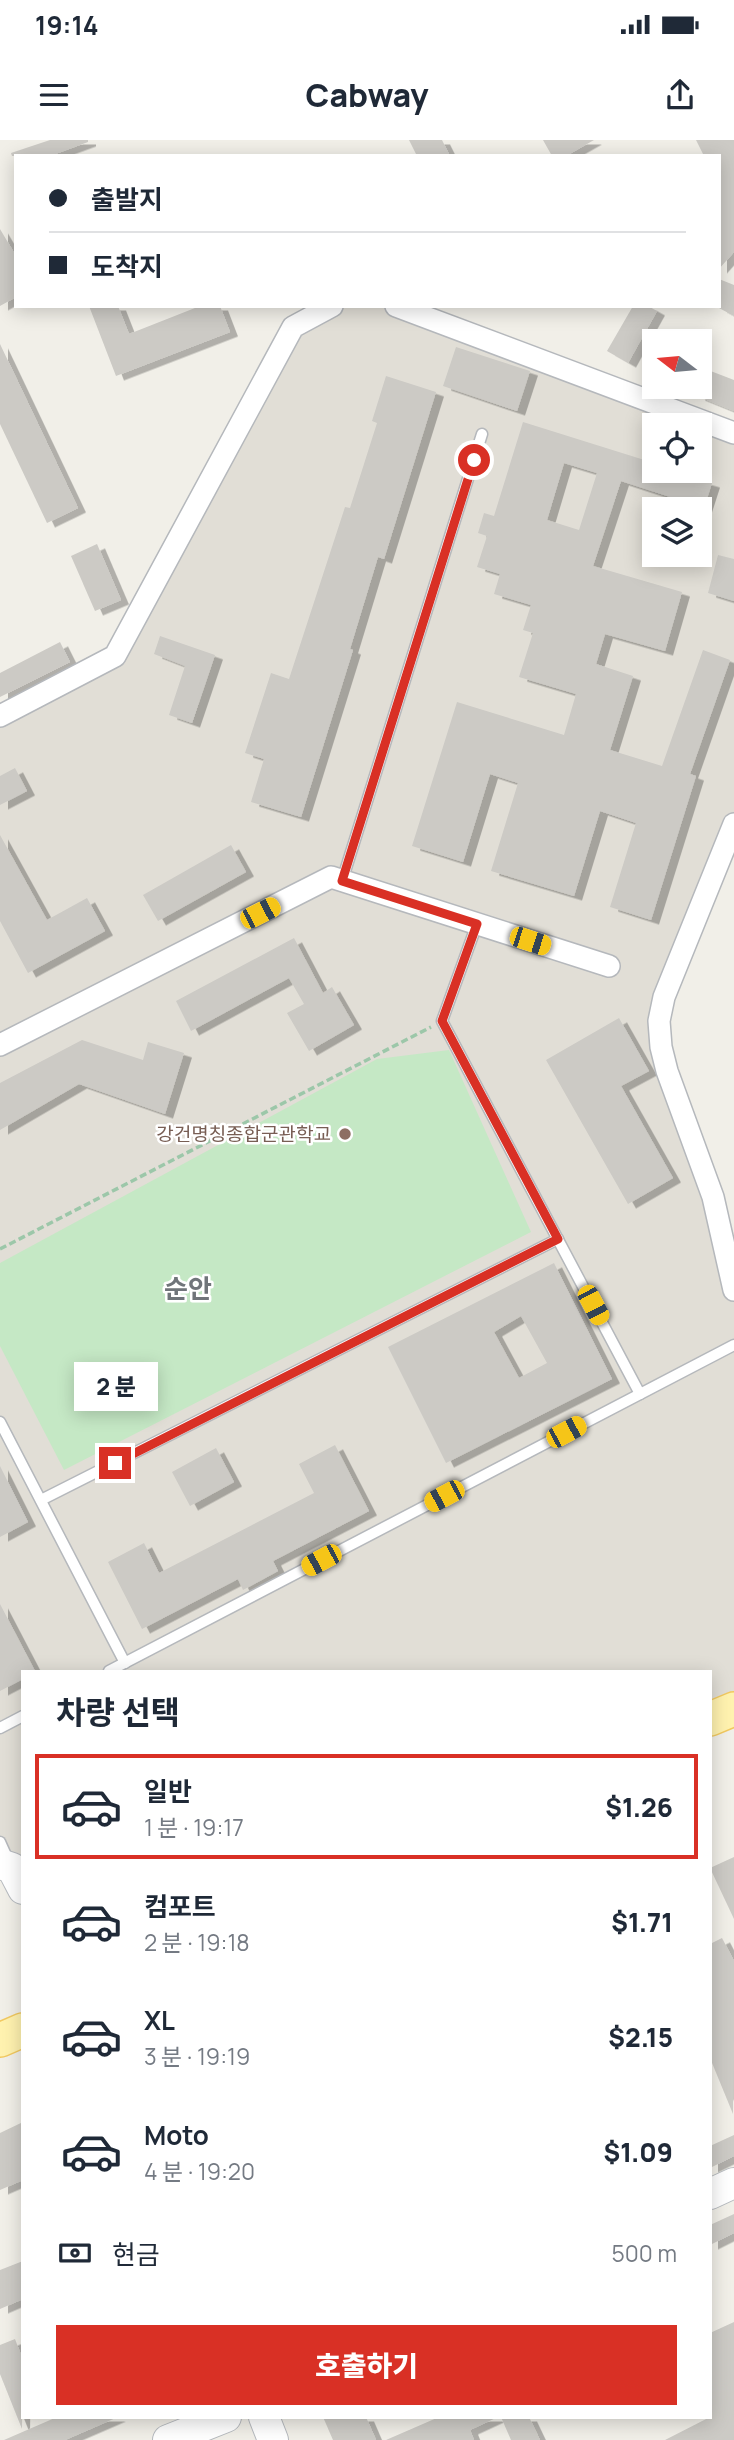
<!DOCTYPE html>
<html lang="ko">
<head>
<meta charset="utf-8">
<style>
  body { margin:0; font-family:Manrope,"Noto Sans KR",sans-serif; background:#f6f6f7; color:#1f2937; height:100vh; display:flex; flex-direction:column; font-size:26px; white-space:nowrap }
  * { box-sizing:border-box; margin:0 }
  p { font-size:23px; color:#747a83 }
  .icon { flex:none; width:38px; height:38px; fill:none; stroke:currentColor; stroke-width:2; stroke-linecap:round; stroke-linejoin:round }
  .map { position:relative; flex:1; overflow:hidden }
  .panel { position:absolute; left:21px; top:1530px; width:691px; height:749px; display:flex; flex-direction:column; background:#fff; border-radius:0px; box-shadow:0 4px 18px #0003 }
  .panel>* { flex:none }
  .top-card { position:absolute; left:14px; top:14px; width:707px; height:154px; border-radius:0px; box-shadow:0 4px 18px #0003; display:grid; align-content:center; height:154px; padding:0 35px; background:#fff }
  .needle { width:46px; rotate:286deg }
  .controls { position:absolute; left:642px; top:189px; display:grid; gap:14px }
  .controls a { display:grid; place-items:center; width:70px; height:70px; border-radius:0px; background:#fff; box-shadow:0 4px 18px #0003; font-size:35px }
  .end { position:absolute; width:32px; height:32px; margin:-16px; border:9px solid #d93025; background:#fff; box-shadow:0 0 0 4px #fff }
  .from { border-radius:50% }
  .bubble { position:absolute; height:49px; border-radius:0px; background:#fff; box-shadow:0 4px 18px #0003; font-size:23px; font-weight:800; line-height:49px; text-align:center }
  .car { position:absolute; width:21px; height:42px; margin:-21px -10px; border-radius:9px; box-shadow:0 0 5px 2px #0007; background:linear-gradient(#f5c518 24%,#345 0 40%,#f5c518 0 76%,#345 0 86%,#f5c518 0) }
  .top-card b { display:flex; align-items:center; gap:24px; height:66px; font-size:26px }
  .top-card b+b { border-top:2px solid #e0e1e3 }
  .top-card i { width:18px; height:18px; background:#1f2937 }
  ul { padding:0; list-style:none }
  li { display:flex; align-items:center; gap:21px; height:105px; margin:0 14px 10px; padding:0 21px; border:4px solid transparent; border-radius:0px }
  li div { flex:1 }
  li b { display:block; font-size:26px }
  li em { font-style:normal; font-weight:800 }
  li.on { border-color:#d93025 }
  li>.icon { width:63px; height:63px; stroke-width:1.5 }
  h2 { padding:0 35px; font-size:32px; line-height:84px }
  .pay { display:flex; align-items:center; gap:18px; height:77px; padding:0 35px; font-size:26px }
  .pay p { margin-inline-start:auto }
  .button { display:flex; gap:14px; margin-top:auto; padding:14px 35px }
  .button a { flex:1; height:80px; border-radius:0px; background:#d93025; color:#fff; font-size:28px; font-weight:800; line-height:80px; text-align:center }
  .status { display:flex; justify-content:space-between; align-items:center; height:49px; padding:0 35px; background:#fff; direction:ltr }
  .status svg { height:19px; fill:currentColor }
  header { display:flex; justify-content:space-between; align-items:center; height:91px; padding:0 35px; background:#fff; font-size:32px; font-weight:800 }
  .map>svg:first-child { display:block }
</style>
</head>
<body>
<div class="status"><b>19:14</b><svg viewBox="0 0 49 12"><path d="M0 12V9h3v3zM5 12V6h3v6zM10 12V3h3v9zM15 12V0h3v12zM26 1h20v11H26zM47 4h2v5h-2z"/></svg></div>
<header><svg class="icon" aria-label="menu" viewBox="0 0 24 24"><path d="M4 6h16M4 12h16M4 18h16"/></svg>Cabway<svg class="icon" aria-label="share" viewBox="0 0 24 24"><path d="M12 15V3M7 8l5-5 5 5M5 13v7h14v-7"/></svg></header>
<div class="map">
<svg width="734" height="2300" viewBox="0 0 734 2300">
  <defs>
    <filter id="shadow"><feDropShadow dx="8" dy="4.5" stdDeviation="0" flood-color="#0004"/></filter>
  </defs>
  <rect width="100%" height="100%" fill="#f1efe8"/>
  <!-- education -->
  <path fill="#e1ded6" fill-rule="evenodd" d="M 332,166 L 396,166 L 734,293 L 734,684 L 659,881 L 734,1149 L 734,1569 L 711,1579 L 710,1531 L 23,1531 L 23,1749 L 0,1724 L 0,576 L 115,516 L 293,187 ZM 654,285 L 700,285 L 700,331 L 654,331 ZM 654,369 L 700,369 L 700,415 L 654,415 Z"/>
  <!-- green -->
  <path fill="#c5e8c5" d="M 449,910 L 531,1092 L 64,1330 L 0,1206 L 0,1123 L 377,919 Z"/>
  <!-- building -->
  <g fill="#cccac5" fill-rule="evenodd" filter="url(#shadow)">
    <path d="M 50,0 L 88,0 L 88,2 L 50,16 L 12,16 L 11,13 Z"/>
    <path d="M 409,0 L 442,0 L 450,16 L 417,16 Z"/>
    <path d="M 543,0 L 594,0 L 566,16 L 552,16 Z"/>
    <path d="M 696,0 L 734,0 L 734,112 L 719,129 L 719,16 L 704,16 Z"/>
    <path d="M 0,89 L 16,116 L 16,157 L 0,166 Z"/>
    <path d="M 719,139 L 734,145 L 734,176 L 719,168 Z"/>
    <path d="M 89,166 L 118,166 L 129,194 L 200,166 L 220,166 L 230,192 L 116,236 Z"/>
    <path d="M 633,166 L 648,166 L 657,171 L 628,223 L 607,211 Z"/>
    <path d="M 0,204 L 78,368 L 47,383 L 0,284 Z"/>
    <path d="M 456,207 L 530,231 L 517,271 L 443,246 Z"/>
    <path d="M 708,230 L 734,240 L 734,271 L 697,256 Z"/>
    <path d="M 386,236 L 436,252 L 384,419 L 378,417 L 350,509 L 353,510 L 301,677 L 251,662 L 264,619 L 245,613 L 271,533 L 289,539 L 345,367 L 350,368 L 377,283 L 372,281 Z"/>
    <path d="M 523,282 L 654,323 L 654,331 L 669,331 L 712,343 L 704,368 L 621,341 L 593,426 L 682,452 L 665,511 L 605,494 L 596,524 L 633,536 L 610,610 L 662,626 L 703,510 L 730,520 L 690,634 L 696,636 L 651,780 L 610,767 L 636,683 L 600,671 L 574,756 L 491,731 L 518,643 L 490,634 L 463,722 L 412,706 L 457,562 L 564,595 L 576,554 L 519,537 L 533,493 L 523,490 L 531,465 L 494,454 L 500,434 L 477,427 L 487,396 L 478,393 L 484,373 L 494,376 ZM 564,323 L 597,333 L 579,390 L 547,380 Z"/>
    <path d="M 97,404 L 121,460 L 95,471 L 71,416 Z"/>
    <path d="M 718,415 L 734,419 L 734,461 L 708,453 Z"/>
    <path d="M 160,496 L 215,515 L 192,583 L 169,575 L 185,526 L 154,514 Z"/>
    <path d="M 60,502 L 70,522 L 0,557 L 0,533 Z"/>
    <path d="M 15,628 L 27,651 L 0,665 L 0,636 Z"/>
    <path d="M 0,695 L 47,780 L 87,758 L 105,791 L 28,833 L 0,781 Z"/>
    <path d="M 231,705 L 246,732 L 158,781 L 143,755 Z"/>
    <path d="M 294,798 L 323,853 L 332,847 L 354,885 L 309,911 L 287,873 L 304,864 L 289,838 L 191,891 L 176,861 Z"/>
    <path d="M 619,878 L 649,931 L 621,946 L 673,1038 L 628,1064 L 546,920 Z"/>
    <path d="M 82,900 L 143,920 L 148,902 L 184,913 L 165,974 L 79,944 L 0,990 L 0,943 Z"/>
    <path d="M 554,1123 L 612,1239 L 446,1323 L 388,1207 ZM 521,1176 L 547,1223 L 519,1238 L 494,1192 Z"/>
    <path d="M 335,1305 L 369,1371 L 273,1421 L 278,1431 L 243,1450 L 238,1439 L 142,1489 L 108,1422 L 144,1403 L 159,1433 L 314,1353 L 299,1324 Z"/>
    <path d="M 216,1308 L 234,1342 L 190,1366 L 172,1332 Z"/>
    <path d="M 0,1326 L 28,1382 L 0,1397 Z"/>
    <path d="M 0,1464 L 35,1531 L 23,1531 L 23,1539 L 0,1551 Z"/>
    <path d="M 734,1717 L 734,1779 L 710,1728 Z"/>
    <path d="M 722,1798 L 734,1821 L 733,1974 L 710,1918 L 710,1804 Z"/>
    <path d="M 23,1982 L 23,2040 L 0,2050 L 0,1993 Z"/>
    <path d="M 734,1995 L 734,2016 L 710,2028 L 710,2006 Z"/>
    <path d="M 734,2074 L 734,2093 L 710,2105 L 710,2085 Z"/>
    <path d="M 23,2121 L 23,2159 L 0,2169 L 0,2130 Z"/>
    <path d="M 734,2182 L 734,2300 L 665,2300 L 710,2277 L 710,2193 Z"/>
    <path d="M 15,2199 L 23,2220 L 22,2289 L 0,2234 L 0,2205 Z"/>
    <path d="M 57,2277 L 118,2277 L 65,2300 L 4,2300 Z"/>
    <path d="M 323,2277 L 366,2277 L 376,2300 L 333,2300 Z"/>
    <path d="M 439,2277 L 498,2277 L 470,2290 L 474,2300 L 386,2300 Z"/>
    <path d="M 501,2277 L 529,2277 L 540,2300 L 511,2300 Z"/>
  </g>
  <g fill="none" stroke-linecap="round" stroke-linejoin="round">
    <defs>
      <g id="lane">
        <path d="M 342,741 L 482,294"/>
        <path d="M 477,784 L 442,881 L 640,1254"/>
        <path d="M 0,1282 L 125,1523"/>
        <path d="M 41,1360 L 558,1099"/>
        <path d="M 109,1531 L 734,1205"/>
        <path d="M 0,1588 L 23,1576"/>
        <path d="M 0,1702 L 9,1722"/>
      </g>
      <g id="street">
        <path d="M 396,166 L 734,293"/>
        <path d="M 0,576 L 115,516 L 293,187 L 332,166"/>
        <path d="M 734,684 L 664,857 L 659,881 L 661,907 L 667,931 L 713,1057 L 734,1150"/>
        <path d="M 0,905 L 331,737 L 609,826"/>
      </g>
      <g id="secondary">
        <path d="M 0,1724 L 12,1728 L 23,1749"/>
        <path d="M 710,2054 L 734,2043"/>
        <path d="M 264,2277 L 273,2300"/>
        <path d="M 168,2300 L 226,2277"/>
      </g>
      <g id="primary">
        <path d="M 710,1579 L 734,1569"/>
        <path d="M 0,1900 L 23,1890"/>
      </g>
    </defs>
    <!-- lane casing -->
    <use href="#lane" stroke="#b5b8bc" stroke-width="13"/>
    <!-- street casing -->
    <use href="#street" stroke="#b5b8bc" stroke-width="24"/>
    <!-- secondary casing -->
    <use href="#secondary" stroke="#b6babf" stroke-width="32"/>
    <!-- primary casing -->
    <use href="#primary" stroke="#f2c960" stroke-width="36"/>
    <!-- path -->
    <path stroke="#9cc7a9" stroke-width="3.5" stroke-dasharray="7 3.5" stroke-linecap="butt" d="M 0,1109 L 431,887"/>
    <!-- lane -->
    <use href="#lane" stroke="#fff" stroke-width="10"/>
    <!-- street -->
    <use href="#street" stroke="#fff" stroke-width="21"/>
    <!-- secondary -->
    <use href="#secondary" stroke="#fff" stroke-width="30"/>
    <!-- primary -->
    <use href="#primary" stroke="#fff2af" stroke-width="33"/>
  </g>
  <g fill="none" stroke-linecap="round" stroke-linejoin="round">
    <!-- route -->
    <path stroke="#d93025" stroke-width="9" d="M 115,1323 L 558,1099 L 442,881 L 477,784 L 342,741 L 474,320"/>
  </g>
  <!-- markers -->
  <circle fill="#8d6e63" stroke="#fff" stroke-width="2.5" cx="345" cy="994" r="7"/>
  <g text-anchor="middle" stroke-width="5" stroke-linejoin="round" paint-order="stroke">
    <!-- education labels -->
    <g font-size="19" fill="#785e54" stroke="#fff" text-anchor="end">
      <text x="331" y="1001">강건명칭종합군관학교</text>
    </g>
    <!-- district labels -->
    <g font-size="26" font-weight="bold" fill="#70757a" stroke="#fff">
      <text x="188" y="1158">순안</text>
    </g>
  </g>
</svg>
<div class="controls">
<a><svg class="needle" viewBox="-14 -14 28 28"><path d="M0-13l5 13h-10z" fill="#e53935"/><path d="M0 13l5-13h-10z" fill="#747a83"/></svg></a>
<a><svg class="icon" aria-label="locate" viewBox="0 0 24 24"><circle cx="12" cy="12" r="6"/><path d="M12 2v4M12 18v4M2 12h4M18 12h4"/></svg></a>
<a><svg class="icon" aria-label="layers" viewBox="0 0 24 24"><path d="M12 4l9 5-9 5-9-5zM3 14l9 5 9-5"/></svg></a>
</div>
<i class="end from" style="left:474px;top:320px"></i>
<i class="end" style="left:115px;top:1323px"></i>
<div class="bubble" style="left:74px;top:1222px;width:84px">2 분</div>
<i class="car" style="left:260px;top:773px;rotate:63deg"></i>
<i class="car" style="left:530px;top:801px;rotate:108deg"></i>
<i class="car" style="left:593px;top:1165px;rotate:152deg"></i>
<i class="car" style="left:566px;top:1292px;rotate:62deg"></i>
<i class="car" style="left:444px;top:1356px;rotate:242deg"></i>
<i class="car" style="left:321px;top:1420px;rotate:242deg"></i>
<div class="top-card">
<b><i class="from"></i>출발지</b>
<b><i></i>도착지</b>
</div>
<section class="panel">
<h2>차량 선택</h2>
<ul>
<li class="on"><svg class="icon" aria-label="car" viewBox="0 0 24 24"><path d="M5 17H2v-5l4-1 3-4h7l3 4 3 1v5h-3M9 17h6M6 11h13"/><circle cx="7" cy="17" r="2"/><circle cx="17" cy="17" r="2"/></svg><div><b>일반</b><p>1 분 · 19:17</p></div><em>$1.26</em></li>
<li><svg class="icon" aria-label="car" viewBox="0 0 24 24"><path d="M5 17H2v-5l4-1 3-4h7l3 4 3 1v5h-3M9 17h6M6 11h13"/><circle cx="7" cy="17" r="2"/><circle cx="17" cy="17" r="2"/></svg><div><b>컴포트</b><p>2 분 · 19:18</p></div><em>$1.71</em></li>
<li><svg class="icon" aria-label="car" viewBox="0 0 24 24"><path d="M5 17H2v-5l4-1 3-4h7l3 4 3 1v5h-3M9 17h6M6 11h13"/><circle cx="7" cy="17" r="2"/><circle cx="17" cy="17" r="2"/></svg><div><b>XL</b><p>3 분 · 19:19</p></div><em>$2.15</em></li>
<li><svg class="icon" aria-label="car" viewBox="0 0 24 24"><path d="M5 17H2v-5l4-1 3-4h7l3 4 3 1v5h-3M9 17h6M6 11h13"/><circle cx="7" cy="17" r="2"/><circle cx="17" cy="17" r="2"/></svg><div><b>Moto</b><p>4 분 · 19:20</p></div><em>$1.09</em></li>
</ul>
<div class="pay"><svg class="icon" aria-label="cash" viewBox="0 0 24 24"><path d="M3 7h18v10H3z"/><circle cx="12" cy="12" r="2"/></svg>현금<p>500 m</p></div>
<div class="button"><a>호출하기</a></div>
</section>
</div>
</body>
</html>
